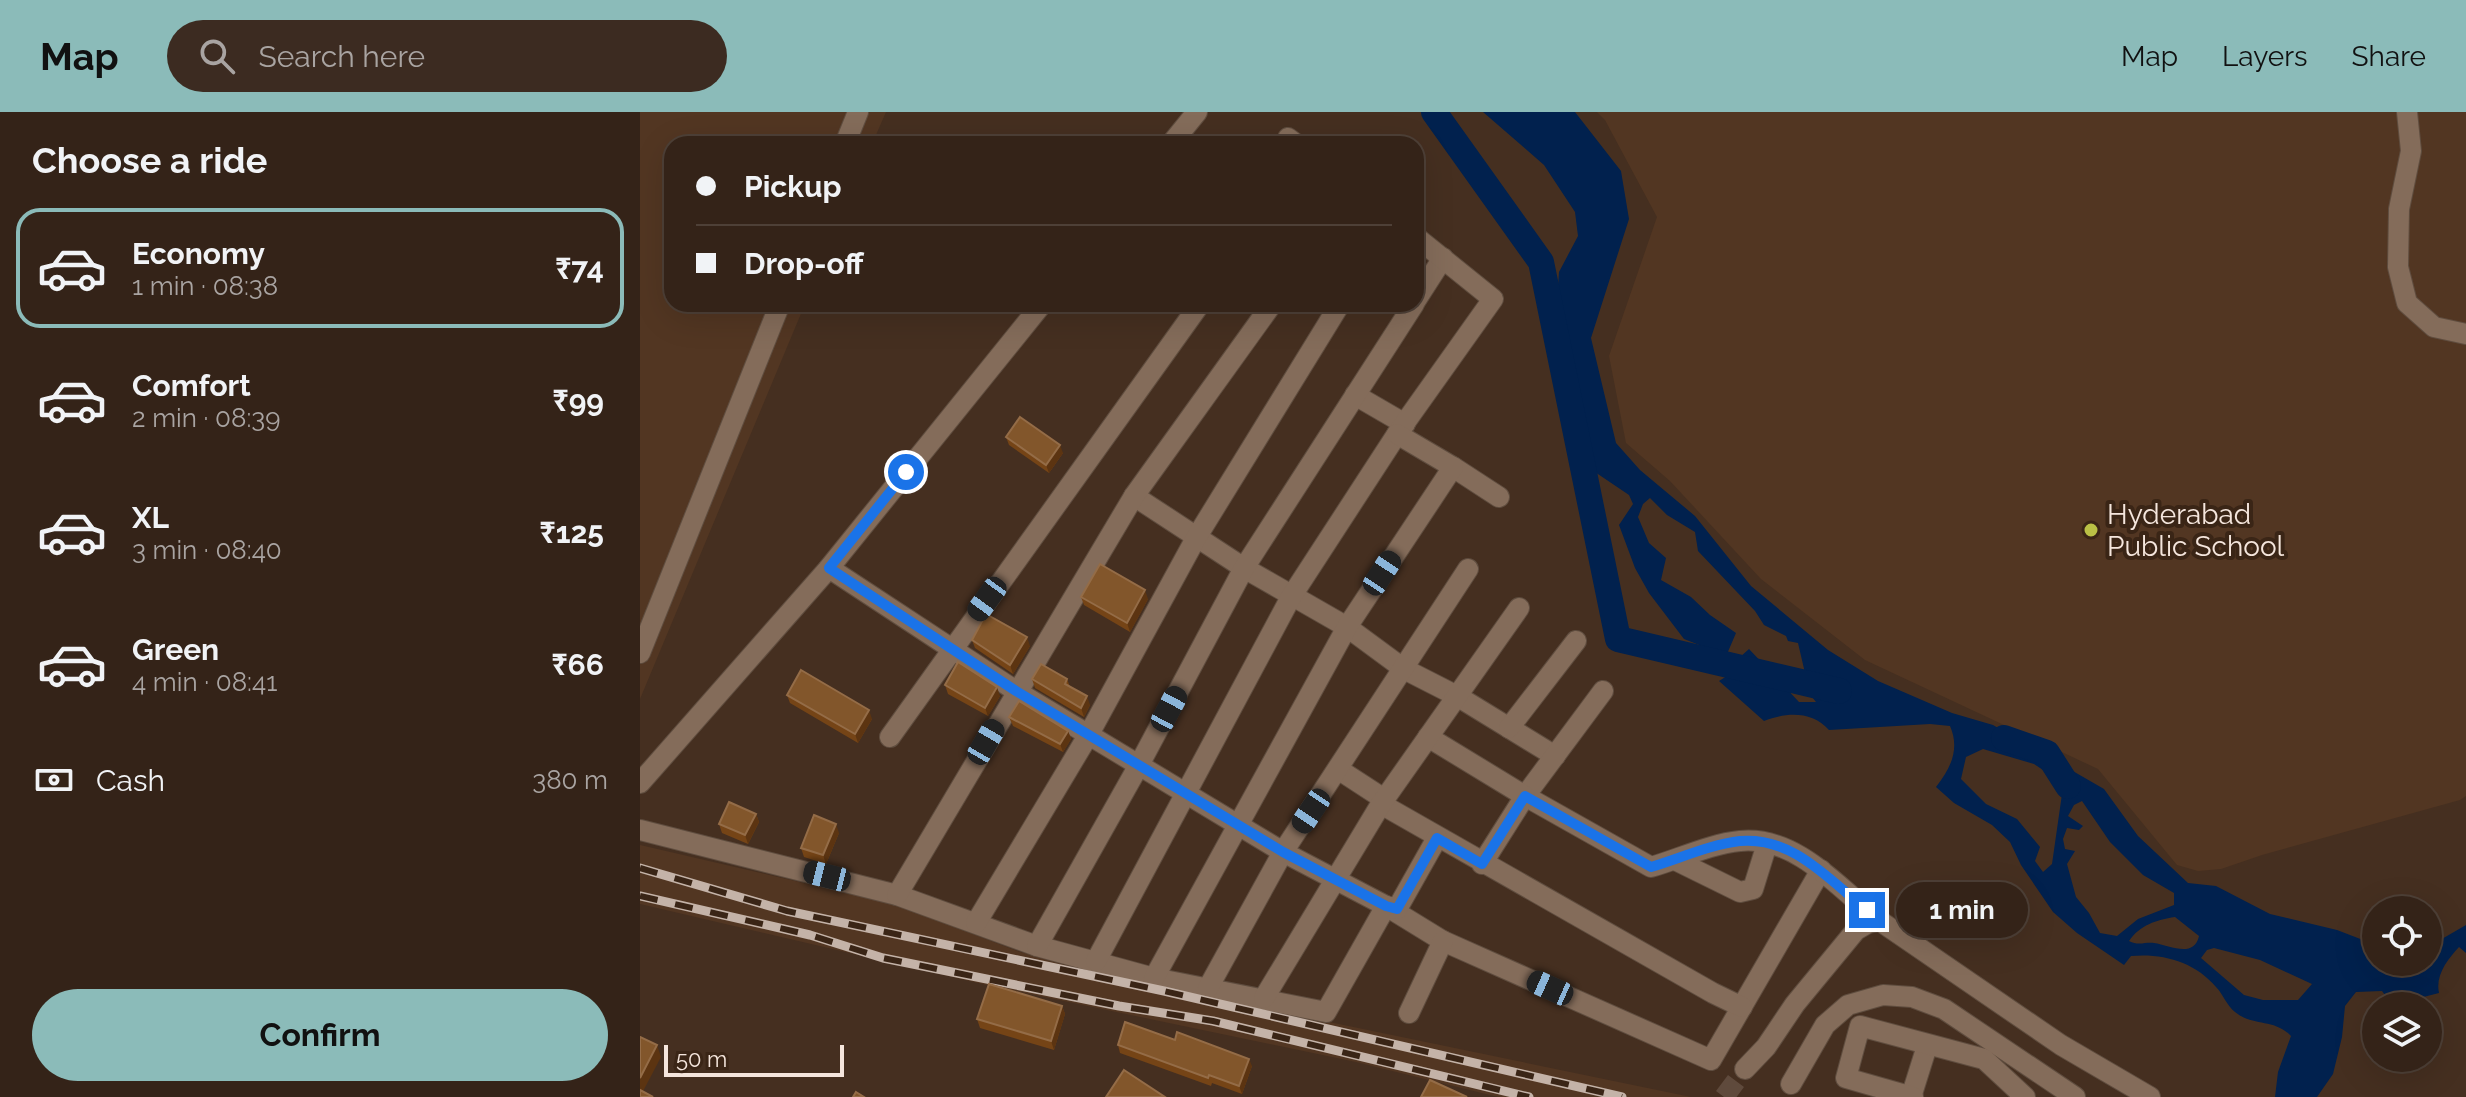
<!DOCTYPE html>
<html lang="en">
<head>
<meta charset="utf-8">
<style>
  body { margin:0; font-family:Raleway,sans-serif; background:#3c2b21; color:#f1f3f6; height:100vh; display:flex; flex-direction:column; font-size:30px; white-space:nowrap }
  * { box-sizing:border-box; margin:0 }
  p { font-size:26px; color:#a9a4a2 }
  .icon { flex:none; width:44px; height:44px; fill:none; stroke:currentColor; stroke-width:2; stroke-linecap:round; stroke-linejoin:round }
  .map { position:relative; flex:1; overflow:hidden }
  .drawer { display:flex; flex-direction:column; background:#342318; width:640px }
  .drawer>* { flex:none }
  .hud { position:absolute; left:24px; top:24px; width:760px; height:176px; border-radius:24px; box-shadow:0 8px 32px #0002,0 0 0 2px #4e4037; display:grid; align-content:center; height:176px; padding:0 32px; background:#342318 }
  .fabs { position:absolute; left:1722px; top:784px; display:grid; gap:16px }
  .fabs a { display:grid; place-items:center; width:80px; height:80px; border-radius:50%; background:#342318; box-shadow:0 8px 32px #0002,0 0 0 2px #4e4037; font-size:40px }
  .scale { position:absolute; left:24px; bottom:20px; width:180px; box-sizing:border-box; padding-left:8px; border:4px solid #f5e6dd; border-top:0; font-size:22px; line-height:28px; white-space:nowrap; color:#f5e6dd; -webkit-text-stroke:6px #3a2516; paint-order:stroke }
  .end { position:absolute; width:36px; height:36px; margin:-18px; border:10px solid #1a73e8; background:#fff; box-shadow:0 0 0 4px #fff }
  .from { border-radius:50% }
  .bubble { position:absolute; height:56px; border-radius:28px; background:#342318; box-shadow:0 8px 32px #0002,0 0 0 2px #4e4037; font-size:26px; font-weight:700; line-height:56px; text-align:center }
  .car { position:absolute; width:24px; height:48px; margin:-24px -12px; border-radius:10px; box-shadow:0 0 6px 2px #0007; background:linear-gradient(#222 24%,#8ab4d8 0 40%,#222 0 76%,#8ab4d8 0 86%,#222 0) }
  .hud b { display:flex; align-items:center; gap:28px; height:76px; font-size:30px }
  .hud b+b { border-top:2px solid #4e4037 }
  .hud i { width:20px; height:20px; background:#f1f3f6 }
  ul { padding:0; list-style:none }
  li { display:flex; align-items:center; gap:24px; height:120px; margin:0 16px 12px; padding:0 16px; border:4px solid transparent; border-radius:24px }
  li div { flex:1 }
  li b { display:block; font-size:30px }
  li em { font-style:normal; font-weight:700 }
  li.on { border-color:#8bbbb9 }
  li>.icon { width:72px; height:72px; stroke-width:1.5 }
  h2 { padding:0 32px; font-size:36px; line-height:96px }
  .pay { display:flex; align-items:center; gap:20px; height:88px; padding:0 32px; font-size:30px }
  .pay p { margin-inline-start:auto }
  .primary-button { display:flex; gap:16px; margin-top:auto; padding:16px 32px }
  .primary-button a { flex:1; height:92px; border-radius:48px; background:#8bbbb9; color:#111; font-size:32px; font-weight:700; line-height:92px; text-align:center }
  header { display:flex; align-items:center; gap:48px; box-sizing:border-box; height:112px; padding:0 40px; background:#8bbbb9; color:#111 }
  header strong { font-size:38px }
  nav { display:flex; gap:44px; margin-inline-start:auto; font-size:28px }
  .search { width:560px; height:72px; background:#3c2b21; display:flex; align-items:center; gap:20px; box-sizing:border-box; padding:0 28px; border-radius:44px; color:#a9a4a2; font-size:30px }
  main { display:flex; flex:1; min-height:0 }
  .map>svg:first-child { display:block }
</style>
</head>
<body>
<header>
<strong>Map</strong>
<div class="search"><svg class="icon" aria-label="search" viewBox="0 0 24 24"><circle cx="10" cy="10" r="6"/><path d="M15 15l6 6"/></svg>Search here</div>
<nav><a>Map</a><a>Layers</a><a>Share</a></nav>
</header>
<main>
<section class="drawer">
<h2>Choose a ride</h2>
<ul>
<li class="on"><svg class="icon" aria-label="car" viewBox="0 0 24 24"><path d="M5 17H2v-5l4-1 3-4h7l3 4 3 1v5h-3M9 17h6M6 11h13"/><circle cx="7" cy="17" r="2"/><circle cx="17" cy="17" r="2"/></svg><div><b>Economy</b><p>1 min · 08:38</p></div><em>₹74</em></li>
<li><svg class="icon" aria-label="car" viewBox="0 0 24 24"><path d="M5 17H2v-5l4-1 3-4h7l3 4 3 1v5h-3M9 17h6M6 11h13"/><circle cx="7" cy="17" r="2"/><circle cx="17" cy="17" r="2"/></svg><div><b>Comfort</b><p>2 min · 08:39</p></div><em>₹99</em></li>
<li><svg class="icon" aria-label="car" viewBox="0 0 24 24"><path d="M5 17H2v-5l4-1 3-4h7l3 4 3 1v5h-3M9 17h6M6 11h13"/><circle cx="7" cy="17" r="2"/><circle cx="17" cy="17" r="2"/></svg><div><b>XL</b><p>3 min · 08:40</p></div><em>₹125</em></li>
<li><svg class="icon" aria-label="car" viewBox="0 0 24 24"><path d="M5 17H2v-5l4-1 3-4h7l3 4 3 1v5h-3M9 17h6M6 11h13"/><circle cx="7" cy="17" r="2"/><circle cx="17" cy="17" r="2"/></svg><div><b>Green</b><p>4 min · 08:41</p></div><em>₹66</em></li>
</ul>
<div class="pay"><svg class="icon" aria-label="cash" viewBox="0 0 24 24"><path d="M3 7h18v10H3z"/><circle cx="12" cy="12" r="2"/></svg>Cash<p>380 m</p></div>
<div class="primary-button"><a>Confirm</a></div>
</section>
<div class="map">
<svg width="1826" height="985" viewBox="0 0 1826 985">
  <rect width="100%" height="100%" fill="#452f20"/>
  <!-- built -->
  <g fill="#523622">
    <path d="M 0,0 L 246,0 L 232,32 L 32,32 L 32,192 L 165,192 L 0,587 Z"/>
    <path d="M 957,0 L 1826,0 L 1826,684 L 1820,688 L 1622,743 L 1581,757 L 1558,759 L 1537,753 L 1458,657 L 1225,548 L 1121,467 L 1030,369 L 986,331 L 969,244 L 1017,105 L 965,8 Z"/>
    <path d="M 0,733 L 254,792 L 380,840 L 694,911 L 1051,985 L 858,985 L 716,950 L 347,873 L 0,792 Z"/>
  </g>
  <!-- water -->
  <path fill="#01214e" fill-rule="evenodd" d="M 843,0 L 935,0 L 981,59 L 989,107 L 951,226 L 976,331 L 1000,358 L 1055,404 L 1111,474 L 1188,538 L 1238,569 L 1312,601 L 1353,613 L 1464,677 L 1498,724 L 1548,771 L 1576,774 L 1630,802 L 1697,818 L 1736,833 L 1736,850 L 1788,850 L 1788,835 L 1826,813 L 1826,841 L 1819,835 C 1808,847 1795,863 1799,881 L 1752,893 L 1742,879 L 1716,880 L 1705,894 L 1702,925 L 1693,962 L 1677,985 L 1635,985 L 1638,960 L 1651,924 C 1634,906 1613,915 1595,900 C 1587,894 1583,882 1576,875 C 1555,850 1523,841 1491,844 L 1484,853 L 1437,821 L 1413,800 L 1381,753 L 1370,730 L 1352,713 L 1314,691 L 1296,675 C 1311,656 1320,637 1310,614 L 1290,612 L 1189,618 C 1172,599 1147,600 1124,609 L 1079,569 L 1087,564 L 1084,554 L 1069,553 L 1072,538 L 1044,527 L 1028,506 L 1009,481 L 995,456 L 979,413 L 993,392 L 989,383 L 949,356 L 933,254 L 917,188 L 919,160 L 938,124 L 935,100 L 904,53 ZM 1010,386 L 1027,403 L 1055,420 L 1058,439 L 1115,499 L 1124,513 L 1146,524 L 1148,529 L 1158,531 L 1165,561 L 1165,576 L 1176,590 L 1159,590 L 1109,537 L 1099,546 L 1087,542 L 1096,521 L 1070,503 L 1051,485 L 1021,468 L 1026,446 L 1009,431 L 998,405 L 1003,392 ZM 1343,637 L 1394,652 L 1409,662 L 1414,661 L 1421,669 L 1422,682 L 1412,752 L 1403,760 L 1395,749 L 1400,735 L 1377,707 L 1346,692 L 1321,667 L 1326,645 ZM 1442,689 L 1470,730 L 1503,763 L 1534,781 L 1534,793 L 1498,807 L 1477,824 L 1460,821 L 1449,801 L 1436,785 L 1427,752 L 1435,739 L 1425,737 L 1423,727 L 1427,716 L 1439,718 L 1443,714 L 1428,704 L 1434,693 ZM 1535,805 L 1559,824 C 1554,847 1529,833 1514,831 C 1505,830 1498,834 1489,829 C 1500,813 1516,808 1535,805 ZM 1574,836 L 1620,848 L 1672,872 L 1658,888 L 1623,888 L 1604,883 L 1561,846 L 1567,838 Z"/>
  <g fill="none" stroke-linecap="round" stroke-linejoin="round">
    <!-- canal -->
    <g stroke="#01214e" stroke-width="26">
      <path d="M 794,0 L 901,150 L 978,527 L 1199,579"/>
      <path d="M 1364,626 L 1407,641 L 1428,674"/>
    </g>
    <!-- minor-tunnel -->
    <path stroke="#5f4a3c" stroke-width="20" stroke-dasharray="20 10" stroke-linecap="butt" d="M 1084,985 L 1105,957"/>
    <defs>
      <g id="minor">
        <path d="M 1767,0 L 1771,39 L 1759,97 L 1758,155 L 1767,191 L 1794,215 L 1826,222"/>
        <path d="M 648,26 L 656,32"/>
        <path d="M 205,32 L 218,0"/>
        <path d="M 531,32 L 557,0"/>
        <path d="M 776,188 L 803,146"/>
        <path d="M 715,283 L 765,312"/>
        <path d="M 813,355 L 859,385"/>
        <path d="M 494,384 L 604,456 L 707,515 L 764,557 L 817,584 L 915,644"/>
        <path d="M 189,456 L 376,579 L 643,740 L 746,794 L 803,829 L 1071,948 L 1181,758"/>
        <path d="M 0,541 L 140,192"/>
        <path d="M 963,579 L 885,684 L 1011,755 C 1039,747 1070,732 1100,729 C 1156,723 1200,777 1240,809"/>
        <path d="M 869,616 L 936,529"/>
        <path d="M 250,625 L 560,192"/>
        <path d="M 788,625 L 885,684 L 842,752"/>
        <path d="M 698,657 L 744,687"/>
        <path d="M 0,671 L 189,456 L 402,192"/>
        <path d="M 741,692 L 1073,881 L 1102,895"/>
        <path d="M 0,718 L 257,783 L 397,834 L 514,866 L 686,900 L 746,794 L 757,797 L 797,726"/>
        <path d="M 1035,748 L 1100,780 L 1113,777 L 1127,732"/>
        <path d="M 257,783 L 494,384 L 632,192"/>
        <path d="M 336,811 L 449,622 L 556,426 L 700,192"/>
        <path d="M 397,834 L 499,653 L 604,456 L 774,192"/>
        <path d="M 456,849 L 651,485 L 757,322 L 853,187 L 776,125"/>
        <path d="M 514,866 L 707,515 L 813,355 L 757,322"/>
        <path d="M 568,876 L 643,740 L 828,457"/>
        <path d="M 624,886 L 741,692 L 879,496"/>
        <path d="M 769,901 L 803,829"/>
        <path d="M 1105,957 L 1126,935 L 1155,892 L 1216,818 L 1228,811 L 1240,809 L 1421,933 L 1510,985"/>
        <path d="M 1151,972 L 1185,913 L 1208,893 L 1243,883 L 1272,885 L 1304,897 L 1435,985"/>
        <path d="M 1271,985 L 1287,934"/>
        <path d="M 1273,985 L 1206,966 L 1220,914 L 1344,947 L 1385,985"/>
      </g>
    </defs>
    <!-- minor casing -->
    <use href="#minor" stroke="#5f4d3f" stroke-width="22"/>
    <!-- minor -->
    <use href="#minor" stroke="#846c5a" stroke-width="20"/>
    <defs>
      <g id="rail">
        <path d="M 0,756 L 147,799 L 524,879 L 982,985"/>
        <path d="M 0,784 L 170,823 L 243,846 L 479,894 L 573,909 L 889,985"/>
      </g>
    </defs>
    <!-- rail casing -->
    <use href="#rail" stroke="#c4b3a8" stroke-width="9"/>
    <!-- rail -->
    <use href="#rail" stroke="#3a2516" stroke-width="6" stroke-dasharray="18" stroke-linecap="butt"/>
  </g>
  <!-- wall -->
  <g fill="#754416">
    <path d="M 366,325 L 423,341 L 409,361 L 369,333 Z"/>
    <path d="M 441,485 L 508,487 L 490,520 L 444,493 Z"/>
    <path d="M 332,528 L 390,534 L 373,562 L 335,536 Z"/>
    <path d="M 392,567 L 427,567 L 430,575 L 450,593 L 444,605 L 395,576 Z"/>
    <path d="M 305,573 L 360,584 L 348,604 L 308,582 Z"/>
    <path d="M 147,583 L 232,607 L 218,631 L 150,591 Z"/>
    <path d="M 369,605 L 428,619 L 431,627 L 423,640 L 373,614 Z"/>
    <path d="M 116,702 L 119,710 L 108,732 L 82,721 L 79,712 Z"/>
    <path d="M 199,721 L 186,752 L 164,745 L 161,736 Z"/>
    <path d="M 422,894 L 425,902 L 414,938 L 340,916 L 337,907 Z"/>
    <path d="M 478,933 L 612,954 L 602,982 L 572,971 L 571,974 L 480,941 Z"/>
  </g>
  <!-- shaded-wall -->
  <g fill="#5c3411">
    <path d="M 420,333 L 423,341 L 409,361 L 406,353 Z"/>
    <path d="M 505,478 L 508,487 L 490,520 L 487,511 Z"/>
    <path d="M 387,525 L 390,534 L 373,562 L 370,553 Z"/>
    <path d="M 357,575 L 360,584 L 348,604 L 345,596 Z"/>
    <path d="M 447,584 L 450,593 L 444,605 L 441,596 Z"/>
    <path d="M 229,598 L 232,607 L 218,631 L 215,622 Z"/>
    <path d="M 428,619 L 431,627 L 423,640 L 420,632 Z"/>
    <path d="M 116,702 L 119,710 L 108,732 L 105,723 Z"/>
    <path d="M 196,712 L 199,721 L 186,752 L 183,743 Z"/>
    <path d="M 422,894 L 425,902 L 414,938 L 411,929 Z"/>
    <path d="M 17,933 L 21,945 L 0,985 L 0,966 Z"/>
    <path d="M 609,947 L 612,954 L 602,982 L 599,974 Z"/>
  </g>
  <!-- building -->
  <g fill="#82562b" stroke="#946c47" stroke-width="2">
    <path d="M 380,305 L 420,333 L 406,353 L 366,325 Z"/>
    <path d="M 460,452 L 505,478 L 487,511 L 441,485 Z"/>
    <path d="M 346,502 L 387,525 L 370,553 L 332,528 Z"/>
    <path d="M 318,550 L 357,575 L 345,596 L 305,573 Z"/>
    <path d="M 401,552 L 427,567 L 425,572 L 447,584 L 441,596 L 392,567 Z"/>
    <path d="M 161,558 L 229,598 L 215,622 L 147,583 Z"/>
    <path d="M 379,589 L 428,619 L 420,632 L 369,605 Z"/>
    <path d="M 89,690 L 116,702 L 105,723 L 79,712 Z"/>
    <path d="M 174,703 L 196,712 L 183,743 L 161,736 Z"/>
    <path d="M 349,872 L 422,894 L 411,929 L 337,907 Z"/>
    <path d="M 485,910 L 535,928 L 537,920 L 609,947 L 599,974 L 569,963 L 568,966 L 478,933 Z"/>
    <path d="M 0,925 L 17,933 L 0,966 Z"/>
    <path d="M 484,958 L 525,985 L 466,985 Z"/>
    <path d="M 790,968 L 827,985 L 781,985 Z"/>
    <path d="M 0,978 L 13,985 L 0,985 Z"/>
    <path d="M 216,980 L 224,985 L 213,985 Z"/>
  </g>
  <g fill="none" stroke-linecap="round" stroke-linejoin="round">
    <!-- route -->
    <path stroke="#1a73e8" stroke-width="10" d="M 266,360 L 189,456 L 376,579 L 643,740 L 746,794 L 757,797 L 797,726 L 842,752 L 885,684 L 1011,755 C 1038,747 1072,732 1100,729 C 1153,724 1190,769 1227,798"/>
  </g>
  <!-- markers -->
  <circle fill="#bac045" stroke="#3a2516" stroke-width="3" cx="1451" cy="418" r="8"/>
  <g text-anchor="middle" stroke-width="8" stroke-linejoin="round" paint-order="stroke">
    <!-- poi labels -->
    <g font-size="28" fill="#f5e6dd" stroke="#3a2516" text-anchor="start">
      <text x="1467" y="412">Hyderabad<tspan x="1467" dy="32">Public School</tspan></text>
    </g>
  </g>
</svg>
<div class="fabs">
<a><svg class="icon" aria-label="locate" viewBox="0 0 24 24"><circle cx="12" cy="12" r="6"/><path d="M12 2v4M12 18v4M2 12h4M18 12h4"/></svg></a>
<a><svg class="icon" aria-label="layers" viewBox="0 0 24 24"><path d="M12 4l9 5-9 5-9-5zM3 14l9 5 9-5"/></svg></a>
</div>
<div class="scale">50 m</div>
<i class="end from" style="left:266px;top:360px"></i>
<i class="end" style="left:1227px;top:798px"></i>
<div class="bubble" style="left:1256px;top:770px;width:132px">1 min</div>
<i class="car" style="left:742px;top:461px;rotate:33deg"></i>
<i class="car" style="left:347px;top:487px;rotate:216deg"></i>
<i class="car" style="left:529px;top:597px;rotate:28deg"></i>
<i class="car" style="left:346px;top:630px;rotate:30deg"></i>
<i class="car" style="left:671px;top:699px;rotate:214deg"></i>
<i class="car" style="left:187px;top:764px;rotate:284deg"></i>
<i class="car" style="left:910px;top:876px;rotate:294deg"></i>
<div class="hud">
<b><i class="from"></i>Pickup</b>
<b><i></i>Drop-off</b>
</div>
</div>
</main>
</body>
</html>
